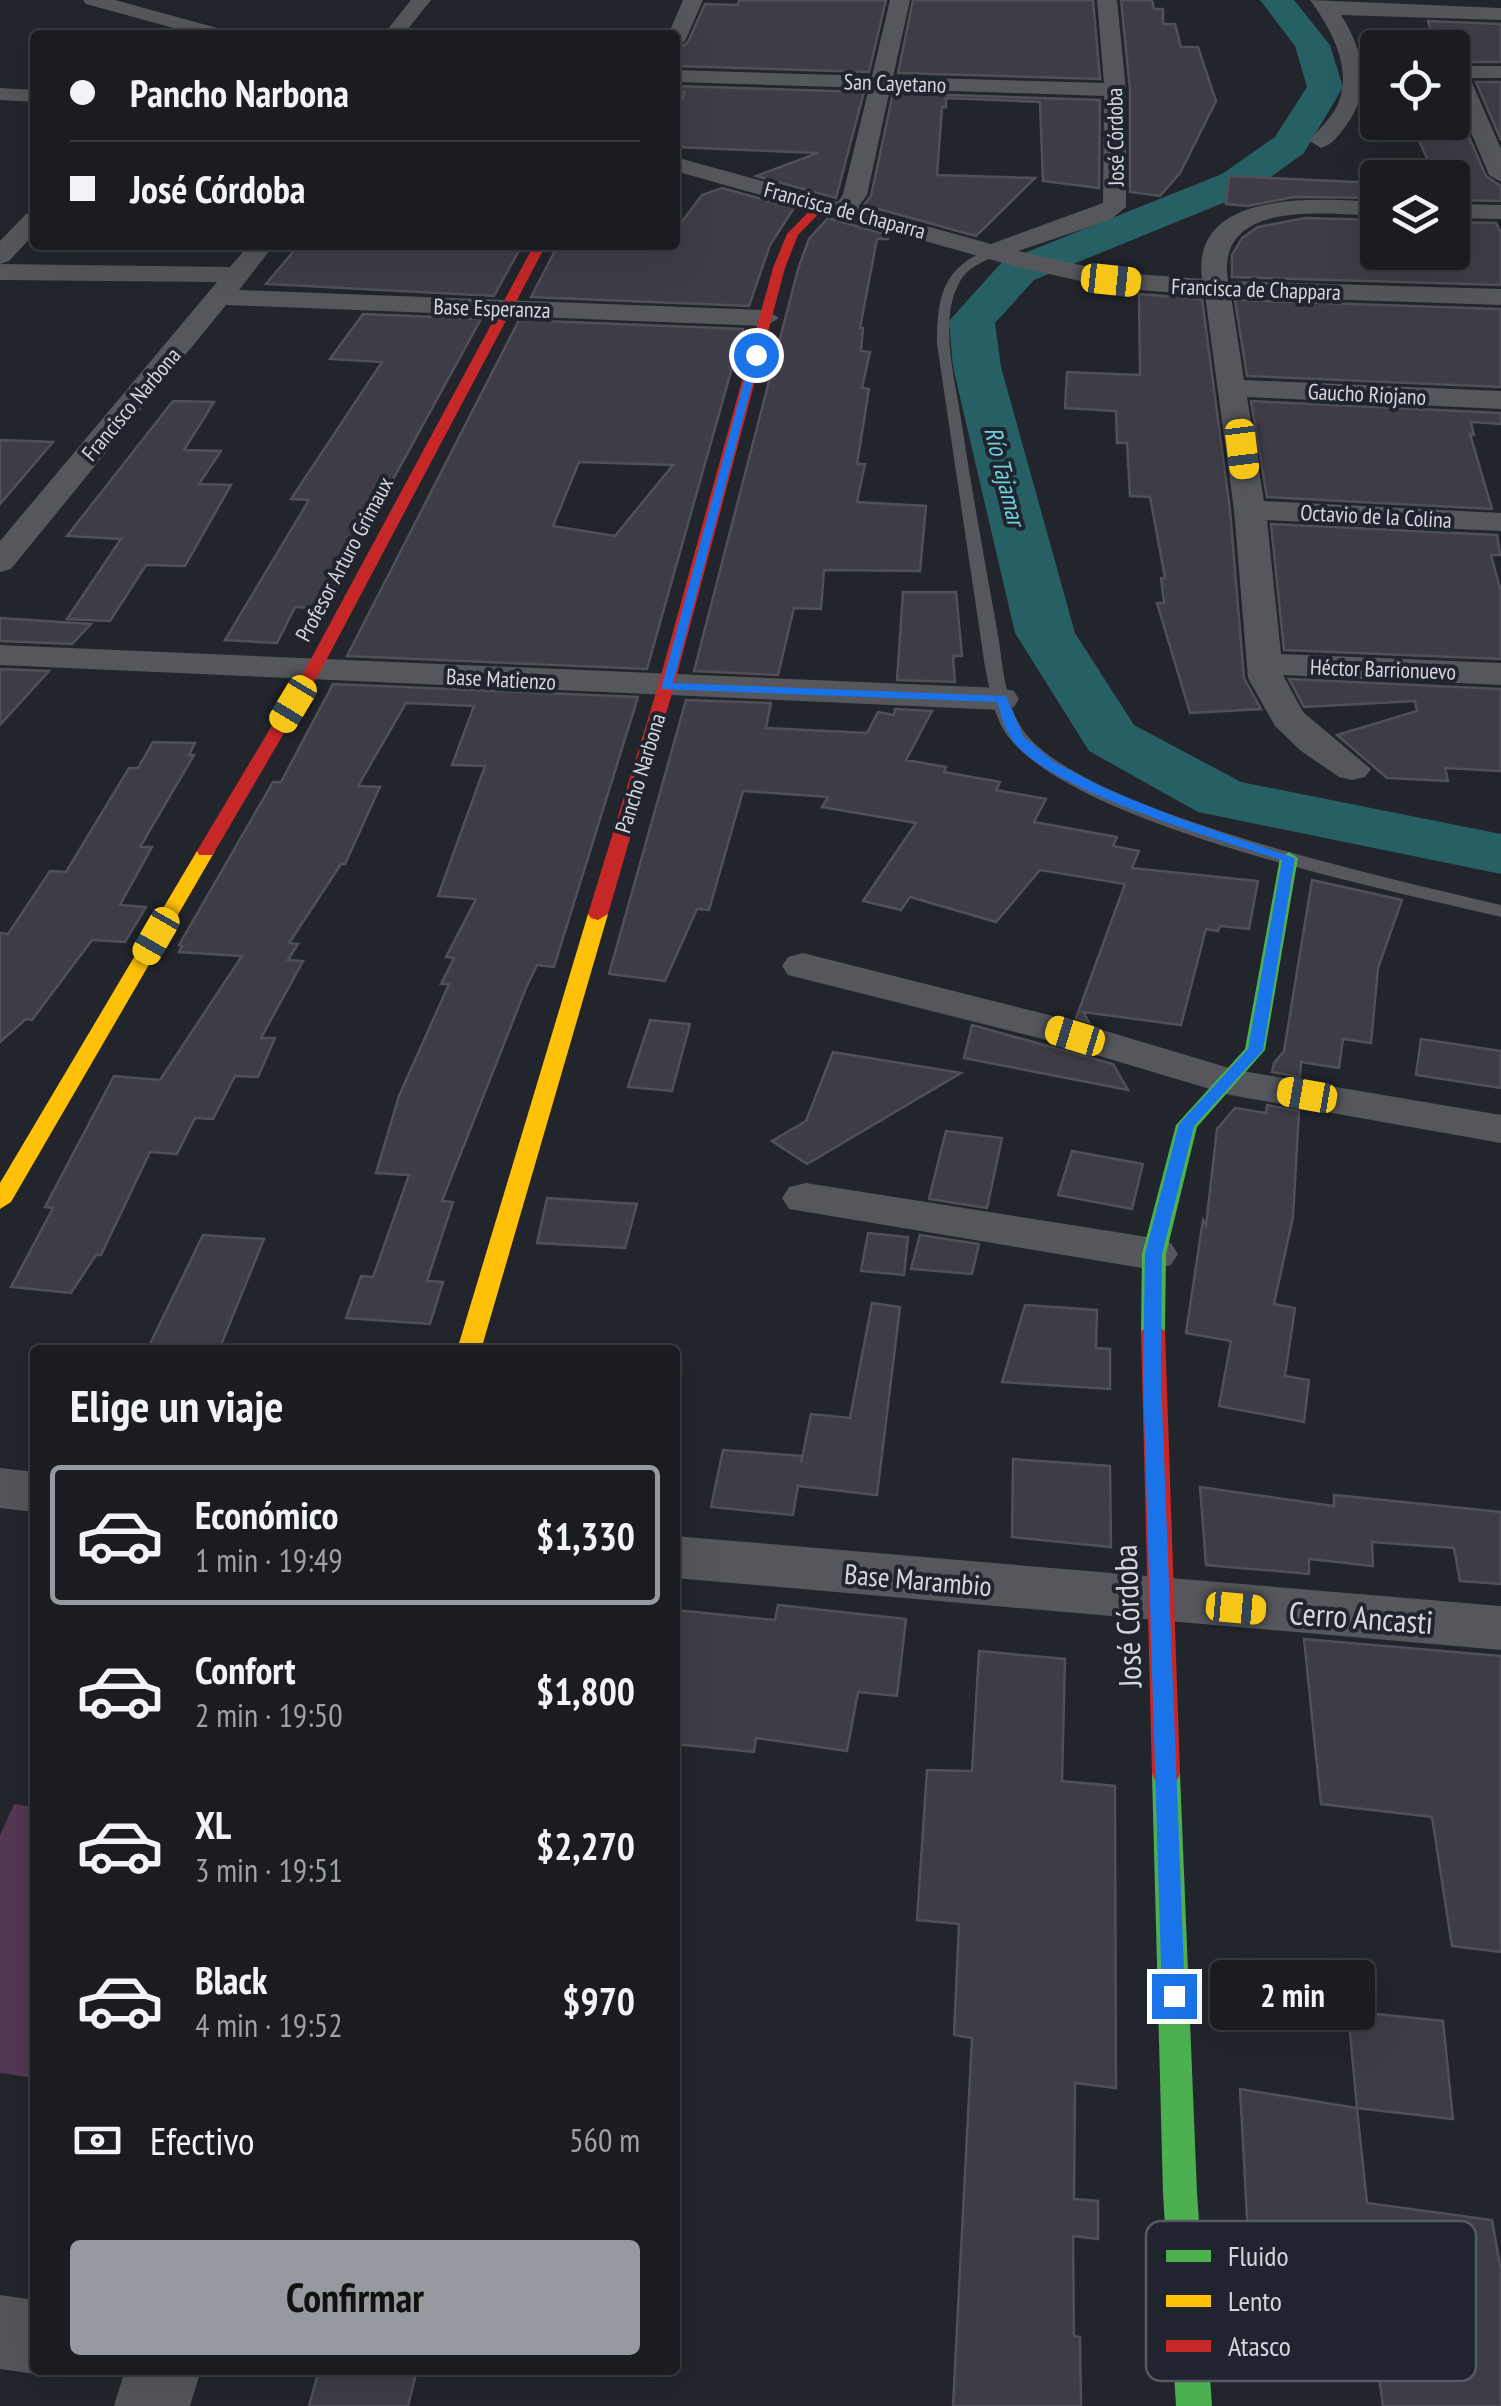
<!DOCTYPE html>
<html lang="es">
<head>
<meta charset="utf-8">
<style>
  body { margin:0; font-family:"PT Sans Narrow",sans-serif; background:#27292e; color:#f1f3f6; height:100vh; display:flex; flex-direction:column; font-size:38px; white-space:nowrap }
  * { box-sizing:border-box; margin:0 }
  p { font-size:32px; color:#9fa1a5 }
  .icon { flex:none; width:55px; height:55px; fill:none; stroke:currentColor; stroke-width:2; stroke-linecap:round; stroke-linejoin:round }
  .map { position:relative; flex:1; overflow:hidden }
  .panel { position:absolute; left:30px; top:1345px; width:650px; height:1030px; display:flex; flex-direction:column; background:#1a1c21; border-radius:10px; box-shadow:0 10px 40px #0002,0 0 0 2px #383a3f }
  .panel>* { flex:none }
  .banner { position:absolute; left:30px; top:30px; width:650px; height:220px; border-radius:10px; box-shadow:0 10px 40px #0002,0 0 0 2px #383a3f; display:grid; align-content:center; height:220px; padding:0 40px; background:#1a1c21 }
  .tools { position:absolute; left:1360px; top:30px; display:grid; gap:20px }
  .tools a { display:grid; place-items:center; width:110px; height:110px; border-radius:10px; background:#1a1c21; box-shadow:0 10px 40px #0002,0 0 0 2px #383a3f; font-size:50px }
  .end { position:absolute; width:45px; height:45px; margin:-22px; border:12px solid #1a73e8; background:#fff; box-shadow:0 0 0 5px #fff }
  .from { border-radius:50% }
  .bubble { position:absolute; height:70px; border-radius:10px; background:#1a1c21; box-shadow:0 10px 40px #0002,0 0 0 2px #383a3f; font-size:32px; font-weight:800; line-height:70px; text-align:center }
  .car { position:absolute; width:30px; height:60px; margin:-30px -15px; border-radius:12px; box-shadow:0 0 8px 2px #0007; background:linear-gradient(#f5c518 24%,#345 0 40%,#f5c518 0 76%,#345 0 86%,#f5c518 0) }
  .banner b { display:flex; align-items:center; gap:35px; height:95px; font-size:38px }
  .banner b+b { border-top:2px solid #383a3f }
  .banner i { width:25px; height:25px; background:#f1f3f6 }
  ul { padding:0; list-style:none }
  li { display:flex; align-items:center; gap:30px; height:140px; margin:0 20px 15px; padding:0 20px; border:5px solid transparent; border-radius:10px }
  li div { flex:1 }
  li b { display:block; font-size:38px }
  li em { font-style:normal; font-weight:800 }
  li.selected { border-color:#9699a0 }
  li>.icon { width:90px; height:90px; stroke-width:1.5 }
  h2 { padding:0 40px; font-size:45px; line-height:120px }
  .pay { display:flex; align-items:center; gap:25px; height:110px; padding:0 40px; font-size:38px }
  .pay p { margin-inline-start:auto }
  .button { display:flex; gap:20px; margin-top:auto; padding:20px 40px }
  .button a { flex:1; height:115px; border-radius:10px; background:#9699a0; color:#111; font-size:40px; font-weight:800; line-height:115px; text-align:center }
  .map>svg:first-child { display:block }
</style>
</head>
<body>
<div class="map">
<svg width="1501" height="2406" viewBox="0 0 1501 2406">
  <rect width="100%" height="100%" fill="#22252c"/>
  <!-- green -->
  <path fill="#543952" d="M 14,1804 L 35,1807 L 35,2078 L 0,2073 L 0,1835 Z"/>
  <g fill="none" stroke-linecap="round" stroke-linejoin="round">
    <!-- river -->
    <path fill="#265f64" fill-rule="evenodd" d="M 1260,0 L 1294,0 L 1330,45 L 1343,87 L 1304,153 L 1250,192 L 1034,280 L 995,323 L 1001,367 L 1075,633 L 1134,725 L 1241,782 L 1501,834 L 1501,874 L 1198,812 L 1089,751 L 1015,633 L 953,367 L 949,321 L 1002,262 L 1222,174 L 1275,137 L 1307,87 L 1295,46 Z"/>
  </g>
  <!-- building -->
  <g fill="#3e3c47" stroke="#505056" stroke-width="2.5" fill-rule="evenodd">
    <path d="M 739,0 L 886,0 L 869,72 L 675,66 L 675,51 L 688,42 L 705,4 L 738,5 Z"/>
    <path d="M 913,0 L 1093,0 L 1100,79 L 898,73 Z"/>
    <path d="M 1121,0 L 1152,0 L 1154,9 L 1163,9 L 1163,24 L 1175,24 L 1181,47 L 1198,47 L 1216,101 L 1180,173 L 1160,196 L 1130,192 L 1130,90 Z"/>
    <path d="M 1428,21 L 1501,24 L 1501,62 L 1462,62 L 1452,67 L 1452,48 L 1436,48 Z"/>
    <path d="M 1476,82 L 1501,82 L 1501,140 Z"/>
    <path d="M 675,86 L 864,92 L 836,198 L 756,176 L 818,153 L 675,147 L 675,113 L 685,92 L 675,91 Z"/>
    <path d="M 893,93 L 1100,100 L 1099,188 L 1043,181 L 1040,102 L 946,98 L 946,107 L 942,107 L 937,175 L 1035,178 L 976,236 L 864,205 L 871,196 Z"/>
    <path d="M 1452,98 L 1486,176 L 1501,186 L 1501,201 L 1452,200 L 1452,178 L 1436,178 L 1414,130 L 1427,130 L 1424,122 L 1452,122 Z"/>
    <path d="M 1229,176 L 1378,183 L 1378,198 L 1294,197 L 1248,206 L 1226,204 Z"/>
    <path d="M 722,188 L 794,208 L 770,245 L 749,306 L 531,297 L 558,245 L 675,245 L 675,231 L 702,195 Z"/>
    <path d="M 828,218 L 888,235 L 888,239 L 877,239 L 860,328 L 863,328 L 861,351 L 870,352 L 862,388 L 869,389 L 857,464 L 865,464 L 857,502 L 926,506 L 920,571 L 824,570 L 821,609 L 794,608 L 778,675 L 694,671 L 798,269 L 809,239 Z"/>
    <path d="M 1305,218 L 1378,220 L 1378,252 L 1470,252 L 1456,222 L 1496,223 L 1501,233 L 1501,285 L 1232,277 L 1232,255 L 1242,238 L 1258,227 Z"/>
    <path d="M 299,245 L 522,245 L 494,296 L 266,284 Z"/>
    <path d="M 1139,294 L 1202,299 L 1230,510 L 1244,678 L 1261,709 L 1190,713 L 1157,603 L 1164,603 L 1161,578 L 1165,578 L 1150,497 L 1130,496 L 1127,443 L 1117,443 L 1116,411 L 1065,408 L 1067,372 L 1140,375 Z"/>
    <path d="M 1235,300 L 1501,309 L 1501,387 L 1247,376 Z"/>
    <path d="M 363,314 L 481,319 L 322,609 L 295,607 L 277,643 L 225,640 L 309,500 L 291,499 L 382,362 L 330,359 Z"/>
    <path d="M 519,320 L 743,329 L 647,669 L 347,656 ZM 579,462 L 673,465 L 615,536 L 553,526 Z"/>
    <path d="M 173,401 L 214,402 L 184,450 L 221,451 L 199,484 L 231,485 L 185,566 L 146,565 L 110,621 L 67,619 L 121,539 L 67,536 Z"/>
    <path d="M 1251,401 L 1501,413 L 1501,424 L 1471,422 L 1474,435 L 1470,434 L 1492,509 L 1267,497 Z"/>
    <path d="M 0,440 L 53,442 L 0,504 Z"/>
    <path d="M 1271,524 L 1497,535 L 1500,555 L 1491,555 L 1501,592 L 1501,659 L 1284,650 Z"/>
    <path d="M 903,592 L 956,592 L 962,656 L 953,656 L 955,682 L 897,680 Z"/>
    <path d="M 0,618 L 91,624 L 72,644 L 0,641 Z"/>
    <path d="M 0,669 L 49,671 L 0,725 Z"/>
    <path d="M 1289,679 L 1501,689 L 1501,771 L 1445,768 L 1448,781 L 1387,778 L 1337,735 L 1417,711 L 1415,701 L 1304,707 Z"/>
    <path d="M 333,684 L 638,697 L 554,967 L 537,965 L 526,988 L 442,1201 L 453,1202 L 427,1281 L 443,1282 L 430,1324 L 346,1318 L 361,1276 L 373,1277 L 409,1175 L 376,1173 L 399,1096 L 449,984 L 441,984 L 454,958 L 446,957 L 476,899 L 438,896 L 485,766 L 452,765 L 474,706 L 406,703 L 358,786 L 380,787 L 345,864 L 341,864 L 289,943 L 298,944 L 288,960 L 303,961 L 261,1038 L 275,1038 L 258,1077 L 235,1076 L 213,1119 L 195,1118 L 177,1154 L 150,1152 L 101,1255 L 96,1255 L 71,1293 L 11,1287 L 53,1208 L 45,1207 L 114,1076 L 160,1080 L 242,956 L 179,952 L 182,946 L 179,945 L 273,782 L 281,782 Z"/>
    <path d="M 686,700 L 771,703 L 766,728 L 867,733 L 878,712 L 894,715 L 895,709 L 932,711 L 906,760 L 946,767 L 944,772 L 1000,782 L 996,790 L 1046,799 L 1034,822 L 1117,837 L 1113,846 L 1139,851 L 1132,868 L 1258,881 L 1249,929 L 1220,926 L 1218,931 L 1206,929 L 1181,1025 L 1083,1012 L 1089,1022 L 1076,1018 L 1125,884 L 1040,870 L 996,922 L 910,897 L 901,910 L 863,901 L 916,823 L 822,807 L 828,797 L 743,791 L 709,910 L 697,909 L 665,981 L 609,974 Z"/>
    <path d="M 153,742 L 195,743 L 189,755 L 194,755 L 140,847 L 152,847 L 120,905 L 146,907 L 125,942 L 92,940 L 32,1020 L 26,1019 L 0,1042 L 0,933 L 8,934 L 50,871 L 66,872 L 129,768 L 138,768 Z"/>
    <path d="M 1312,880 L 1402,900 L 1378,968 L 1371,1043 L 1343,1039 L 1339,1068 L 1301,1062 L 1300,1077 L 1272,1072 L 1274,1063 L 1284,1051 Z"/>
    <path d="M 650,1020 L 690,1024 L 672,1091 L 628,1087 Z"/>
    <path d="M 972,1025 L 1113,1064 L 1128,1090 L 964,1058 Z"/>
    <path d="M 1421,1039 L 1501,1051 L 1501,1088 L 1416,1075 Z"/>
    <path d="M 833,1052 L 961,1073 L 807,1164 L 772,1141 L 806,1121 Z"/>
    <path d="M 1267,1105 L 1299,1111 L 1293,1217 L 1274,1304 L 1295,1308 L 1285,1376 L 1309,1380 L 1304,1422 L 1219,1406 L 1231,1341 L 1186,1333 L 1203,1220 L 1206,1225 L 1217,1129 L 1235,1108 L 1266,1113 Z"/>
    <path d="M 946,1131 L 1002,1138 L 987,1208 L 929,1199 Z"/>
    <path d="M 1072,1151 L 1143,1164 L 1132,1209 L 1058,1195 Z"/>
    <path d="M 547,1198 L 637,1204 L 625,1248 L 537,1243 Z"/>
    <path d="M 868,1233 L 908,1237 L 904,1275 L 861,1271 Z"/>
    <path d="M 203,1235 L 264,1239 L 219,1350 L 147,1350 Z"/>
    <path d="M 920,1235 L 979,1244 L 972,1274 L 911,1269 Z"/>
    <path d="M 872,1303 L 900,1307 L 877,1495 L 798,1486 L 793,1515 L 711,1507 L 723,1450 L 802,1456 L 801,1463 L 811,1414 L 850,1418 Z"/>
    <path d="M 1025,1305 L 1097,1310 L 1096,1348 L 1110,1349 L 1110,1389 L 1002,1382 Z"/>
    <path d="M 1013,1459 L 1110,1466 L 1111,1547 L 1012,1537 Z"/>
    <path d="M 1200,1487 L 1334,1506 L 1334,1495 L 1501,1512 L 1501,1584 L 1460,1581 L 1454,1548 L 1372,1542 L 1373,1566 L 1309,1559 L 1309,1574 L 1206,1565 Z"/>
    <path d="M 778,1605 L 906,1619 L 897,1696 L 858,1692 L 847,1751 L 756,1738 L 754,1752 L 675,1744 L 675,1610 L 775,1620 Z"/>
    <path d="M 1304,1639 L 1501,1656 L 1501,1952 L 1452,1946 L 1432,1817 L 1321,1804 Z"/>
    <path d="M 979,1651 L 1065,1659 L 1062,1781 L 1115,1786 L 1116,2088 L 1075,2083 L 1074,2199 L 1098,2201 L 1098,2239 L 1073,2236 L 1074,2336 L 1080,2337 L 1081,2406 L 953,2406 L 972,2038 L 954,2035 L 959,1924 L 917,1920 L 927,1770 L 972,1771 Z"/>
    <path d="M 1348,2011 L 1443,2021 L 1453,2119 L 1357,2108 Z"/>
    <path d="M 1240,2089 L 1357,2108 L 1367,2203 L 1492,2220 L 1501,2271 L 1501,2406 L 1383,2406 L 1369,2303 L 1251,2290 Z"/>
    <path d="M 319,2370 L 417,2370 L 408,2406 L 309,2406 Z"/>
  </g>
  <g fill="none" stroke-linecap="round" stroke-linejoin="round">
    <!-- lane -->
    <path fill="#55575c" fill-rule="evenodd" d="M 995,247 L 1002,251 L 1000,254 C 987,260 970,266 962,278 C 937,316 955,378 961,419 C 972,492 985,563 998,635 C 1003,665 1005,704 1023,730 C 1080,812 1398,880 1501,905 L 1501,917 C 1384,889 1084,828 1010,739 C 994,720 990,690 985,667 L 937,344 C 937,293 944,265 995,247 Z"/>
    <!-- street -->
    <g fill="#55575c" fill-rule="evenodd">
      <path d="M 83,0 L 115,0 L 228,31 L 231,35 L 199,35 L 86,4 Z"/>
      <path d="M 411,0 L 431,0 L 403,35 L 383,35 Z"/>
      <path d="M 683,0 L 703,0 L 685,41 L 675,47 L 675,35 L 668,35 Z"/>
      <path d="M 890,0 L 910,0 L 893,77 L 1104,83 L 1097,0 L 1117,0 L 1126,90 L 1126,207 L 1110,220 L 1018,251 L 1111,272 L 1202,279 C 1190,187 1321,199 1378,202 L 1378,216 C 1327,214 1215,198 1228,281 L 1501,289 L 1501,305 L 1231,296 L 1244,380 L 1501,391 L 1501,409 L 1247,397 L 1264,501 L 1501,513 L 1501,531 L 1267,520 L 1281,654 L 1501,663 L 1501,685 L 1283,675 L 1303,712 L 1371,769 L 1365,777 L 1352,780 L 1339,777 L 1301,751 L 1275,726 L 1248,678 L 1234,510 L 1205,295 L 1111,288 L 1014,266 L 675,171 L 675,157 L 838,202 L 843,194 L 869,88 L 675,82 L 675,70 L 872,76 ZM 890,89 L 1104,96 L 1103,203 L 991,244 L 858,207 L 867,195 Z"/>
      <path d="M 1310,0 L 1501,8 L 1501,20 L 1341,15 C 1364,51 1373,92 1345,127 C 1338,136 1332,145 1321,148 L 1310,141 C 1318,130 1328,121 1335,110 C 1356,74 1332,30 1310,0 Z"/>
      <path d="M 1462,66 L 1501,66 L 1501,78 L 1470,78 L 1501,149 L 1501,182 L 1489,175 L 1452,87 L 1452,71 Z"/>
      <path d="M 0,88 L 35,90 L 35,102 L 0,100 Z"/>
      <path d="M 1452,204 L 1501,205 L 1501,219 L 1452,218 Z"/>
      <path d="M 35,212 L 35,233 L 9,261 L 0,264 L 0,241 L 26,214 Z"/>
      <path d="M 249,245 L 274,245 L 239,290 L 766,310 L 779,318 L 766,326 L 226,305 L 11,569 L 0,572 L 0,541 L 217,282 L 0,280 L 0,264 L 230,267 Z"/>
      <path d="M 0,645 L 1001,688 L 1014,691 L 1019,699 L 1014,707 L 1001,710 L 0,665 Z"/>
      <path d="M 803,953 L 1069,1020 L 1236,1070 L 1501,1115 L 1501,1143 L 1230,1095 L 1039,1038 L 788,975 L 782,966 L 788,957 Z"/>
      <path d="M 806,1183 L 1154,1238 L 1171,1243 L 1178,1254 L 1171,1265 L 1154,1270 L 789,1209 L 782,1198 L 789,1187 Z"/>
      <path d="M 0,1468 L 35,1472 L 35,1512 L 0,1508 Z"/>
      <path d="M 675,1536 L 1501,1606 L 1501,1650 L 675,1578 Z"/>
      <path d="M 0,2295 L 35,2300 L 35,2370 L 45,2370 L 35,2374 L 0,2369 Z"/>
      <path d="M 125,2370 L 201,2370 L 190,2406 L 114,2406 Z"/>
    </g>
    <!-- fast -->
    <g fill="#4caf50" fill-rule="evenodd">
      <path d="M 1289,852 L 1298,858 L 1265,1050 L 1197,1127 L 1166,1254 L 1165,1331 L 1153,1339 L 1145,1337 L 1141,1331 L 1142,1254 L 1176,1125 L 1245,1049 L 1280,858 Z"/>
      <path d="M 1166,1762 L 1176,1766 L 1180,1774 L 1197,2193 L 1212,2406 L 1176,2406 L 1163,2193 L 1152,1774 L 1156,1766 Z"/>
    </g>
    <!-- slow -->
    <g fill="#ffc107" fill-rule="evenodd">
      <path d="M 206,845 L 215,851 L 11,1202 L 0,1209 L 0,1183 L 197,851 Z"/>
      <path d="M 598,908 L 608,914 L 481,1350 L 457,1350 L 588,914 Z"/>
    </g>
    <!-- jam -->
    <g fill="#c62828" fill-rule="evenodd">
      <path d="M 818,202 L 828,204 L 798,235 L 785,268 L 674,686 L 608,914 L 598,920 L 591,918 L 588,914 L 658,686 L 773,268 L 787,234 Z"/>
      <path d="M 534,245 L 546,245 L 321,670 L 215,851 L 213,855 L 199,855 L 197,851 L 305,670 Z"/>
      <path d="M 1153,1323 L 1165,1331 L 1180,1774 L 1176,1782 L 1166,1786 L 1156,1782 L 1152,1774 L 1141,1331 Z"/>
    </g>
  </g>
  <!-- route -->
  <path fill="#1a73e8" d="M 756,352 L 760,355 L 673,683 L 1006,696 L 1023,736 L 1054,762 L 1106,789 L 1178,818 L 1295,858 L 1263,1050 L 1194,1126 L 1162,1254 L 1161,1379 L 1185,1996 L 1182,2003 L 1174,2006 L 1165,2003 L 1162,1996 L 1143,1379 L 1145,1254 L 1179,1124 L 1248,1049 L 1282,860 C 1220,840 1045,790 1011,738 C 1004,728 1001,714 997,702 L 661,689 L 751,355 Z"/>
  <g text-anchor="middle" stroke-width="8" stroke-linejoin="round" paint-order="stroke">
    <!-- far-street labels -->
    <g font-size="22" fill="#d4d7de" stroke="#1f242f">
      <text transform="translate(895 83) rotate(2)" y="8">San Cayetano</text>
      <text transform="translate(1115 137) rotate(-91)" y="8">José Córdoba</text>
      <text transform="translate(845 210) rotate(15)" y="8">Francisca de Chaparra</text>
      <text transform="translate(1256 289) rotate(2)" y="8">Francisca de Chappara</text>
      <text transform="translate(492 308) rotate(2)" y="8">Base Esperanza</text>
      <text transform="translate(1367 394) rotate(3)" y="8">Gaucho Riojano</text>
      <text transform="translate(131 404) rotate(-50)" y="8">Francisco Narbona</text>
      <text transform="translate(1376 516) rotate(3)" y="8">Octavio de la Colina</text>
      <text transform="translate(344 559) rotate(-62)" y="8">Profesor Arturo Grimaux</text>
      <text transform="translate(1383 669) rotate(2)" y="8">Héctor Barrionuevo</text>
      <text transform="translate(501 679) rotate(3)" y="8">Base Matienzo</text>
      <text transform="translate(640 773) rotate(-73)" y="8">Pancho Narbona</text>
    </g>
    <!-- far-water labels -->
    <g font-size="25" font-style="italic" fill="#6fd2da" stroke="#1f242f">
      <text transform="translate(1005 476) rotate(76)" y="9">Río Tajamar</text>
    </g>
    <!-- street labels -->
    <g font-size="28" fill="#d4d7de" stroke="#1f242f">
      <text transform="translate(918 1580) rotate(5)" y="10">Base Marambio</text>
    </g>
    <!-- near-street labels -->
    <g font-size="32" fill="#d4d7de" stroke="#1f242f">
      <text transform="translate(1128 1616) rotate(-92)" y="11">José Córdoba</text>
      <text transform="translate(1361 1618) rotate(4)" y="11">Cerro Ancasti</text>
    </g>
  </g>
  <!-- legend -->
  <rect x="1146" y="2221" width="330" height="160" rx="15" fill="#1f242f" stroke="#555a64" stroke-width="2.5"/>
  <rect x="1166" y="2250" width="45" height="12" fill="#4caf50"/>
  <rect x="1166" y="2295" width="45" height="12" fill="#ffc107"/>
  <rect x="1166" y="2340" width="45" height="12" fill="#c62828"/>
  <g font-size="28" fill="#d4d7de">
    <text x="1228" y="2266">Fluido</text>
    <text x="1228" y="2311">Lento</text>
    <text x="1228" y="2356">Atasco</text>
  </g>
</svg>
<div class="tools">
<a><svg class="icon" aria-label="locate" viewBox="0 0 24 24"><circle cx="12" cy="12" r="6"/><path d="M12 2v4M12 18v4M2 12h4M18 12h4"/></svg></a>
<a><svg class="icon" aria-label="layers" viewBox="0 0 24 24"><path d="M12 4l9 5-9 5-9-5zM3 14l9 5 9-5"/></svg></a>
</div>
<i class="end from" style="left:756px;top:355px"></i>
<i class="end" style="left:1174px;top:1996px"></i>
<div class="bubble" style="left:1210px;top:1960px;width:165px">2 min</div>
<i class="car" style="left:1111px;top:280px;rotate:96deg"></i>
<i class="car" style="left:1242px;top:449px;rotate:173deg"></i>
<i class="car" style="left:293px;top:704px;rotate:211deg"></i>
<i class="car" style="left:156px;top:936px;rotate:210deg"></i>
<i class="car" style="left:1075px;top:1036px;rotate:287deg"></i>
<i class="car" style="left:1307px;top:1095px;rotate:280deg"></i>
<i class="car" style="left:1236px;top:1608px;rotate:95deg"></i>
<div class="banner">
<b><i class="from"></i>Pancho Narbona</b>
<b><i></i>José Córdoba</b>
</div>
<section class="panel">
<h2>Elige un viaje</h2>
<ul>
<li class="selected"><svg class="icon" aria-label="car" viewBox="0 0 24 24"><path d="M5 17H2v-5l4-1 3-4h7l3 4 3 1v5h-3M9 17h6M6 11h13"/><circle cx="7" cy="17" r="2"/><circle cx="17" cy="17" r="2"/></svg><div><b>Económico</b><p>1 min · 19:49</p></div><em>$1,330</em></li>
<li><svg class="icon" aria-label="car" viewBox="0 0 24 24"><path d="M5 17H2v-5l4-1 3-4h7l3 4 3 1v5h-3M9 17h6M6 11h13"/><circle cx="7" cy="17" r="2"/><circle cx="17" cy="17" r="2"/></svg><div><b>Confort</b><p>2 min · 19:50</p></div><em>$1,800</em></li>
<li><svg class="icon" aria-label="car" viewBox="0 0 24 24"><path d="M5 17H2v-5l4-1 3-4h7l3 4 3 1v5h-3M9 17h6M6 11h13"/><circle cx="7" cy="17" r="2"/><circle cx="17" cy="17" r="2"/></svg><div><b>XL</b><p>3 min · 19:51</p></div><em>$2,270</em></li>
<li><svg class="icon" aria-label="car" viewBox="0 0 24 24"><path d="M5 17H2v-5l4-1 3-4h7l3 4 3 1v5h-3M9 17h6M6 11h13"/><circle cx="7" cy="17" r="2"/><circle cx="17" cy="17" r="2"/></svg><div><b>Black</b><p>4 min · 19:52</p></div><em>$970</em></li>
</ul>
<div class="pay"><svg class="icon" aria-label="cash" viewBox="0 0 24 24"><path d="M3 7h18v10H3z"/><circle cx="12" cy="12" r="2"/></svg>Efectivo<p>560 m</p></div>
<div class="button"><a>Confirmar</a></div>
</section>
</div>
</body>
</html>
